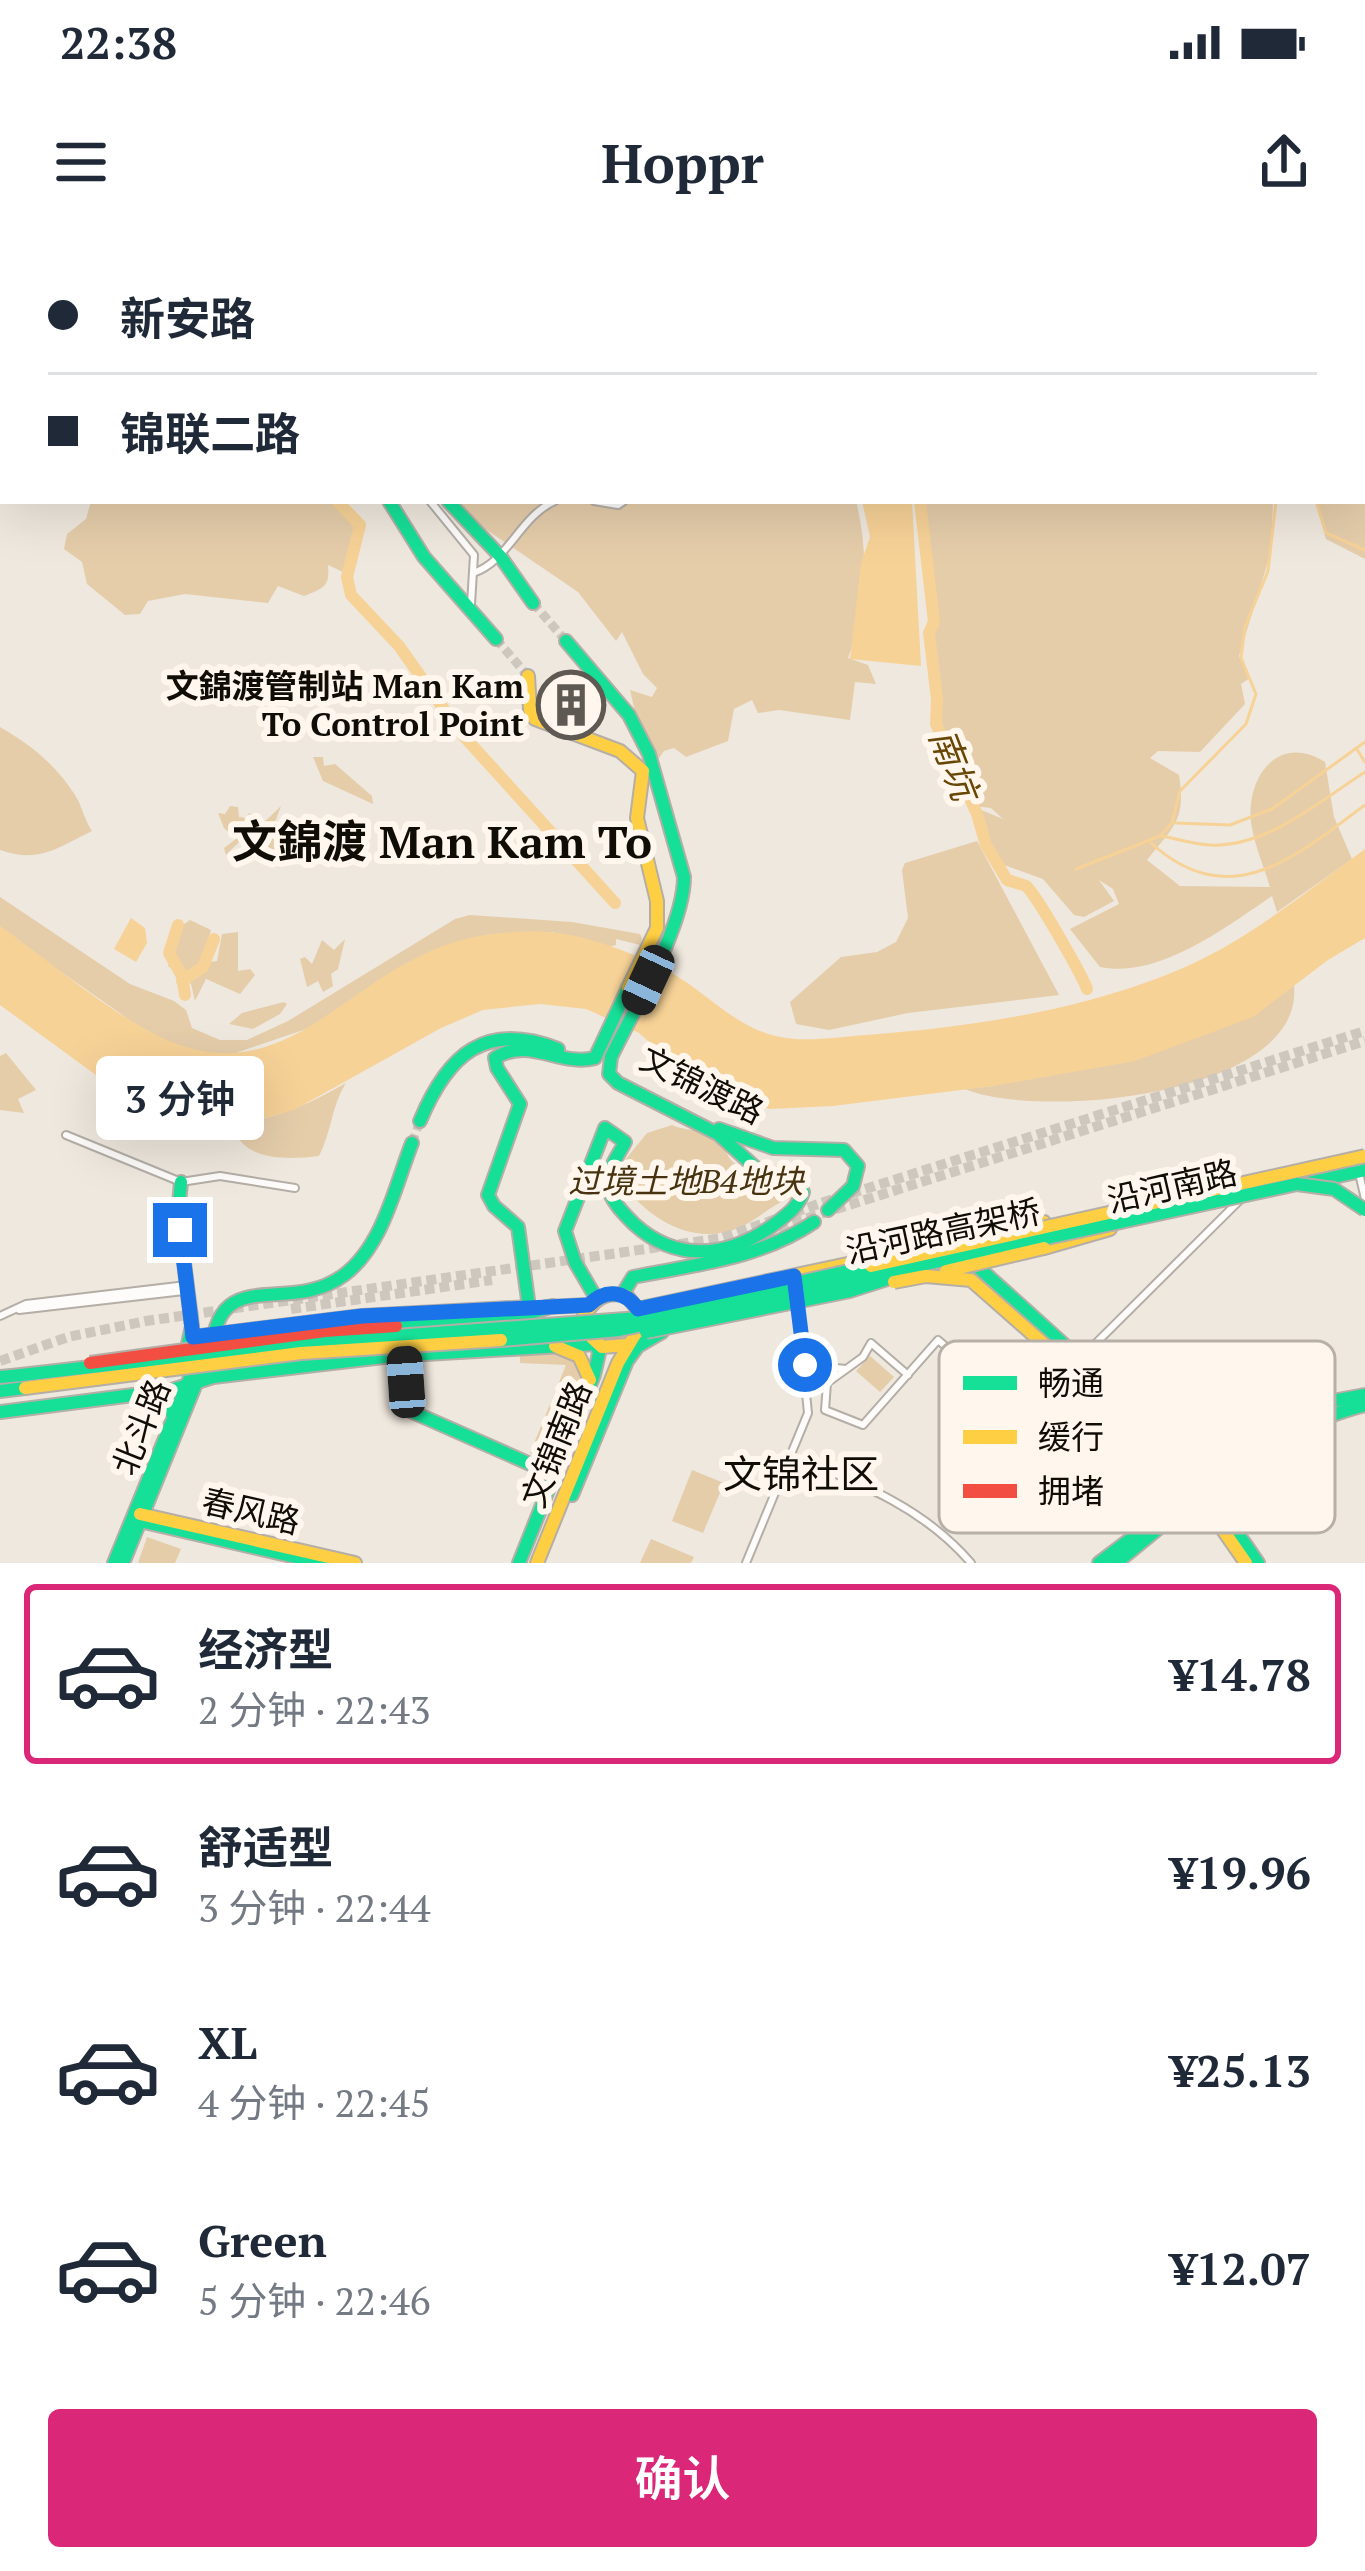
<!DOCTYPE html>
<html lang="zh">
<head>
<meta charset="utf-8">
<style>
  body { margin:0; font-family:"PT Serif","Noto Sans SC",serif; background:#f6f6f7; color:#1f2937; height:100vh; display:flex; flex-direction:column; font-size:45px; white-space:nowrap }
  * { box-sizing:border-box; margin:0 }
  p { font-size:39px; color:#747a83 }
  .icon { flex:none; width:66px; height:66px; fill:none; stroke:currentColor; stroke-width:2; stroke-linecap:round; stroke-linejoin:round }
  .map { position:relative; height:1323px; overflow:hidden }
  .sheet { display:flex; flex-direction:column; background:#fff; flex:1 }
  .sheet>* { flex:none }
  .banner { position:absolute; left:0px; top:0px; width:1365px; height:264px; box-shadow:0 12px 48px #0002; display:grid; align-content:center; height:264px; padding:0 48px; background:#fff }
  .end { position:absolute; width:54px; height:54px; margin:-27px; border:15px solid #1a73e8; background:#fff; box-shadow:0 0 0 6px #fff }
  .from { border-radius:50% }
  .bubble { position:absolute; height:84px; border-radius:12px; background:#fff; box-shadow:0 12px 48px #0002; font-size:39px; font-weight:600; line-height:84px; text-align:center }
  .car { position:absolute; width:36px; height:72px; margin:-36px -18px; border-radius:15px; box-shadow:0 0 9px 3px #0007; background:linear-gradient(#222 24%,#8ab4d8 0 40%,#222 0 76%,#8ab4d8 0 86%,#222 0) }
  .banner b { display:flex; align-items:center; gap:42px; height:114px; font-size:45px }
  .banner b+b { border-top:3px solid #e0e1e3 }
  .banner i { width:30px; height:30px; background:#1f2937 }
  ul { padding:21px 0 0; list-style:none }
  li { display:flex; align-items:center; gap:36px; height:180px; margin:0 24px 18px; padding:0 24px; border:6px solid transparent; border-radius:12px }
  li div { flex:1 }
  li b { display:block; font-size:45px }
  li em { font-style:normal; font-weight:600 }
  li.current { border-color:#db2777 }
  li>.icon { width:108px; height:108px; stroke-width:1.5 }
  .action { display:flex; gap:24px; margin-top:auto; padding:24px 48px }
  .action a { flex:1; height:138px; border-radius:12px; background:#db2777; color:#fff; font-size:48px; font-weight:600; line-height:138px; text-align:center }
  .status { display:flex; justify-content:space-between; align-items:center; height:84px; padding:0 60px; background:#fff; direction:ltr }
  .status svg { height:33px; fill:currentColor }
  header { display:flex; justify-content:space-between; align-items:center; height:156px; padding:0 48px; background:#fff; font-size:54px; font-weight:600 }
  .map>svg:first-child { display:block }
</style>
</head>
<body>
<div class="status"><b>22:38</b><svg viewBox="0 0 49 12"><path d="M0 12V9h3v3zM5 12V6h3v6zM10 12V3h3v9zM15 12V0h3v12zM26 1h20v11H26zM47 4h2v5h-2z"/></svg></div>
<header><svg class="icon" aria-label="menu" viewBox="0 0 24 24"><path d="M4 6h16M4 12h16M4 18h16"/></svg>Hoppr<svg class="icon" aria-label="share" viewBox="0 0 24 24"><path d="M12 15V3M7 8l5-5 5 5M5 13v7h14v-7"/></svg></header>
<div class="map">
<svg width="1365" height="1323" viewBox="0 0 1365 1323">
  <rect width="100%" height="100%" fill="#efe8de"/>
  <!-- green -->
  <g fill="#e5cdaa">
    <path d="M 0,0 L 90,0 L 3,3 L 3,214 Z"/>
    <path d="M 919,0 L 1365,0 L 1365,319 L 1326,299 L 1315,261 L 1362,261 L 1362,3 Z"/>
    <path d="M 91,261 L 343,261 L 362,282 L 356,319 L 347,334 L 328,325 C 330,347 324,348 304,356 L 278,346 L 268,363 L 185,354 L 148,361 L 140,374 L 125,375 L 87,344 L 82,322 L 64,309 L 67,294 L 86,279 Z"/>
    <path d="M 442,261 L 856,261 C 869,312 867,369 848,418 L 868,425 L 876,444 L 855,442 L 850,480 L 779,470 L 758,473 L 752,460 L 734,469 L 728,501 L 686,517 L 674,508 L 664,511 L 649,532 L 630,450 L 652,457 L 657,448 L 643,434 L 622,392 L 616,401 L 578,352 L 484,288 L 443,268 Z"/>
    <path d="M 923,261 L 1196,261 L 1197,265 L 1198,261 L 1273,261 L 1271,312 L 1239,416 L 1250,438 L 1241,444 L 1245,464 L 1200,512 L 1158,511 L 1150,518 L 1179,535 C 1186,580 1174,586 1147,620 L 1180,646 L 1270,647 C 1264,627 1254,604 1251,582 C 1246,536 1279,493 1325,522 L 1334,577 L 1352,619 L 1277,672 L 1272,656 C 1226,687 1159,739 1100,727 L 1070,689 L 1119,664 L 1113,649 L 1099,640 L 1114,661 L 1084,677 L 1074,675 L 1043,639 L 1004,625 L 973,574 L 979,569 L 1003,579 L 991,568 L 973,566 L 936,484 L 929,393 L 934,382 L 922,296 Z"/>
    <path d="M 0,487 C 30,504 56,525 75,555 C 82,566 84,579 92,591 C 59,607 39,624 0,610 Z"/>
    <path d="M 313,517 L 323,517 L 324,526 L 335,524 L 372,556 L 373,564 L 323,541 Z"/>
    <path d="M 230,566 L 238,567 L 239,577 L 247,578 L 249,573 L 259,577 L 257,589 L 281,566 L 274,585 L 289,605 L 279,629 L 280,617 L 256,599 L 246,605 L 239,602 L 226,615 L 224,608 L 236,599 L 224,588 L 218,573 L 225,574 Z"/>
    <path d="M 977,601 L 1059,755 L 908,773 L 829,790 L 796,784 L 790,762 L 841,717 L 877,712 L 896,702 L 908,678 L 902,630 L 905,623 Z"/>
    <path d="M 0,657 L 130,744 L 174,761 L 186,770 L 192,788 L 220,800 L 247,800 L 288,781 L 455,679 L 470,675 L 572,682 L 640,694 L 642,698 L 640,705 L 616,699 L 616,705 L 609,707 L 552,692 L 318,785 L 227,816 L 179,808 L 141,788 L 0,689 Z"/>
    <path d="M 190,680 L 211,690 L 204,716 L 210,722 L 217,721 L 222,694 L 238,692 L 238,731 L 250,729 L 255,735 L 240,754 L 206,739 L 195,761 L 191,744 L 168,726 L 183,685 Z"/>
    <path d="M 345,699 L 338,729 L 331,734 L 333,746 L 323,752 L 318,741 L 307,747 L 300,719 L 305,717 L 312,724 L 322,700 L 334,710 Z"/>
    <path d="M 1294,745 C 1305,857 1037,880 965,849 L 993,846 Z"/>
    <path d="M 284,762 L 287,764 L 280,774 L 253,789 L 229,784 L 242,773 Z"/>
    <path d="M 6,813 L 36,850 L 18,859 L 24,873 L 0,870 L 0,816 Z"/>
    <path d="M 346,843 C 331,867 332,891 319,916 C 287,920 239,922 232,882 C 275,881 309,864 346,843 Z"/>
    <path d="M 672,885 C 687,892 709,889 717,897 C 724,903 726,915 732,921 C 750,940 791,927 794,958 C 775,961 763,976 745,985 C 698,1009 651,982 623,944 L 617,944 L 616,931 L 647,893 Z"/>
    <path d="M 520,1111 L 564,1112 L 580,1122 L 582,1141 L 550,1222 L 530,1213 L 566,1125 L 520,1123 Z"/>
    <path d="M 870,1116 L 894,1137 L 880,1152 L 856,1131 Z"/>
    <path d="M 692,1230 L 724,1243 L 703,1293 L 672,1281 Z"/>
    <path d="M 147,1297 L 181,1309 L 175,1323 L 138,1323 Z"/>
    <path d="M 651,1299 L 694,1317 L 691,1323 L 640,1323 Z"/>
  </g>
  <!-- water -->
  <g fill="#f7d297">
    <path d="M 862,261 L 912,261 L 921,426 L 850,419 L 861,323 L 870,297 Z"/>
    <path d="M 1365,609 L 1365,698 L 1328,720 L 1253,777 L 1135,821 L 993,846 L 833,866 L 770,869 L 725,856 L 673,823 L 639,793 L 586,769 L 540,764 L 483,770 L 441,788 L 294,870 L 250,882 L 205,881 L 174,875 L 111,846 L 0,765 L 0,686 C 51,722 116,779 172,802 C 277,845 339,753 424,714 C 463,695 504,690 547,692 C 587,694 649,718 683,740 C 713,760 739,787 775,796 C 804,803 836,797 866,795 C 974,787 1101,768 1200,720 C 1259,691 1311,648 1365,609 Z"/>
    <path d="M 131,678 L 145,688 L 147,703 L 136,722 L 114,709 Z"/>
  </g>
  <!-- pier -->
  <path fill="#efe8de" d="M 639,711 L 663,723 L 628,795 L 603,784 Z"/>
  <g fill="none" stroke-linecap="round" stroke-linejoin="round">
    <!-- stream -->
    <g stroke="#f7d297" stroke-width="3">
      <path d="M 118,0 L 121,3"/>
      <path d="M 1316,261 L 1326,293 L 1365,310"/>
      <path d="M 1356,508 L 1365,522"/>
      <path d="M 1176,583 L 1230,585 L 1272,569 L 1365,502"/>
      <path d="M 1162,596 C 1177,599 1194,604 1210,605 C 1266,608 1320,561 1365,532"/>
      <path d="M 1151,603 C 1231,675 1296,616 1365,565"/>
      <path d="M 1076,629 L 1160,596 L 1172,583 L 1180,551 L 1246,484 L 1256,454 L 1241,418 L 1245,387 L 1268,331 L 1276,261"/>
    </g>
    <!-- river -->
    <g stroke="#f7d297" stroke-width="12">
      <path d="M 914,0 L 917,3"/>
      <path d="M 337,261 L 360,285 L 347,337 L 351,355 L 399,406 L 460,492 L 615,663"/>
      <path d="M 920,261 L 934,382 L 929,393 L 937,459 L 936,484 L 977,574 L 986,605 L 1007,640 C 1010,641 1024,645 1026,646 C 1036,654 1082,735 1087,749"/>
      <path d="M 178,685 L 169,713 L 182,736 L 185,755"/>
      <path d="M 182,741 L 203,727 L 214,699"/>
    </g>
    <!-- primary-tunnel -->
    <g stroke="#cec7be" stroke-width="9" stroke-dasharray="9 4.5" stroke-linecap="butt">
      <path d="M 533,363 L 566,401"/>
      <path d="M 496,399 L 528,436"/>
      <path d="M 412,903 L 420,881"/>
    </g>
    <!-- highway-tunnel -->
    <g stroke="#cec7be" stroke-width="10" stroke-dasharray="10 5" stroke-linecap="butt">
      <path d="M 764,992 L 1365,801"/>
      <path d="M 291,1069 L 492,1040"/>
      <path d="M 0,1121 L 68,1097 L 146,1081 L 722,998 L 827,961 L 1365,791"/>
    </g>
    <defs>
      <g id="street">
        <path d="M 128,0 L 130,3"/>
        <path d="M 927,0 L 928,3"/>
        <path d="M 780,3 L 781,0"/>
        <path d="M 0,231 L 3,229"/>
        <path d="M 430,261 L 474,315 L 471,364"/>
        <path d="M 594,261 L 618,265 L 624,261"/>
        <path d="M 473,333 C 508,322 520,276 555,261"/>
        <path d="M 66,895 L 181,942 L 220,936 L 295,948"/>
        <path d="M 1355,916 L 1365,959"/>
        <path d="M 19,1070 L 184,1051"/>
        <path d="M 0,1076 L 26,1064 L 178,1046 L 188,1050"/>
        <path d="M 1080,1119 L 1241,959"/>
        <path d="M 806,1125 L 846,1129"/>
        <path d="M 908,1135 L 871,1103 L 863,1117 L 827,1143 L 825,1170 L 863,1185 L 938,1100 L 1020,1169"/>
        <path d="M 791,1216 C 859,1243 922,1266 971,1323"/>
        <path d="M 746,1323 L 808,1173 L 797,1064"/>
      </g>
      <g id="fast">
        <path d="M 460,3 L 462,0"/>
        <path d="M 389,261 L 424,317 L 496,399"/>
        <path d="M 448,261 L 500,316 L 533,363"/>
        <path d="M 566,401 L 629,475 L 649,514 L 684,637 C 684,687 634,769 611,817 L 609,834 L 618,843 L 718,894 L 757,929 L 796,940 L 803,952 C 798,968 785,976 772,986 C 727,1017 677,1023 634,984 C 624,974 610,960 608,946 C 606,930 619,915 625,902 L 605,888 L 565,991 L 575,1022 L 596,1058"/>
        <path d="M 420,881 C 448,814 485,781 558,809"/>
        <path d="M 719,889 L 773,908 L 844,910 L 858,926 L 853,946 L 828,970"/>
        <path d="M 1311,942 L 1365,930"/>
        <path d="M 970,1020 C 1075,1114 1180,1204 1258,1323"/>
        <path d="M 622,1055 L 633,1037 C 697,1024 759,1019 814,982"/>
        <path d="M 529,1067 L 518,987 L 494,966 L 488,955 L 520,864 L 497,828 L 495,818 C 530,796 559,827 595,818 L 628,748"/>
        <path d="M 546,1067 L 589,1065"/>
        <path d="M 396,1086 L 518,1077 L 553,1066"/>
        <path d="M 404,1115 L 408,1170 L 555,1235"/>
        <path d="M 1054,1119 L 1087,1147"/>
        <path d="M 1069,1126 L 1121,1171"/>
        <path d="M 0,1137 L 21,1135"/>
        <path d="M 201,1138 L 211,1128 C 210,1016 286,1079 344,1035 C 383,1006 395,946 412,903"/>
        <path d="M 0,1151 L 25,1148"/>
        <path d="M 157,1155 L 171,1168 L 174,1180"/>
        <path d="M 0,1172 L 172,1150 L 213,1137 L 392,1116 L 596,1104"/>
        <path d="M 1188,1217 L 1206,1225 L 1228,1224"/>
        <path d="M 572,1255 L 627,1121 L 638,1106 L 662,1092"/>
        <path d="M 1168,1270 L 1178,1243 L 1173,1225"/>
        <path d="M 1232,1273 L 1226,1253 L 1235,1232"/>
        <path d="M 1179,1276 L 1196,1273 L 1219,1283"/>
        <path d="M 140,1281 L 322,1323"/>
        <path d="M 114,1323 L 191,1135 L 188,1104 L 192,1086 L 178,975 L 181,942"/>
        <path d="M 123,1323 L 197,1141"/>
        <path d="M 519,1323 L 594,1135 L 599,1113 L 596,1104"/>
        <path d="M 1099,1323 L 1289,1179 L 1327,1162 L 1365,1155"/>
        <path d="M 1116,1323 C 1193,1262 1267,1189 1365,1165"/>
      </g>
      <g id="slow">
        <path d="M 528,436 L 530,470 L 535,479 L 620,511 L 643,531 L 637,578 L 657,661 L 657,688 L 628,748"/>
        <path d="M 946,1003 L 1044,982"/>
        <path d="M 1044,1008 L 1110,989"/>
        <path d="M 896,1036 L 956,1024"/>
        <path d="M 637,1069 L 946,1003"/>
        <path d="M 193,1097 L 362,1076 L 530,1067"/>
        <path d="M 555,1106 L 579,1116 L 590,1140"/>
        <path d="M 1115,1167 L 1180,1228 L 1246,1323"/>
        <path d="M 140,1274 L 355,1323"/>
        <path d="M 537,1323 L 618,1123 L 639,1088 L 639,1071 L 627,1056 C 607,1050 594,1059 584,1076 L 588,1094 L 602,1107 L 626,1105"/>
      </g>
    </defs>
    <!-- street casing -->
    <use href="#street" stroke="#b4aea7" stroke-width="10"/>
    <!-- fast casing -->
    <use href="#fast" stroke="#b4aea7" stroke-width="16"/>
    <!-- slow casing -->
    <use href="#slow" stroke="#b4aea7" stroke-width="16"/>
    <!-- street -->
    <use href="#street" stroke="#fdfcfa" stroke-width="6"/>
    <!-- fast -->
    <use href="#fast" stroke="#16e098" stroke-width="12"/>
    <!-- slow -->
    <use href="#slow" stroke="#ffcf43" stroke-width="12"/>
    <defs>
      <g id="fast-bridge">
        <path d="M 646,1092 L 850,1051 L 903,1034"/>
        <path d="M 501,1100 L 619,1090 L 1297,944 L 1334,949 L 1365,970"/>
        <path d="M 21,1135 L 301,1103 L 639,1078 L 871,1026"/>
      </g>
      <g id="slow-bridge">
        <path d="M 871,1026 L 1365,916"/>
        <path d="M 946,1031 L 1044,1008"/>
        <path d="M 894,1042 L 926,1036 L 971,1040 L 1069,1126"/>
        <path d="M 25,1148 L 301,1113 L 501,1100"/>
      </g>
      <path id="jam-bridge" d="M 90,1123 L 325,1091 L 396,1086"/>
    </defs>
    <!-- fast-bridge casing -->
    <use href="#fast-bridge" stroke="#b4aea7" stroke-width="16" stroke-linecap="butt"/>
    <!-- slow-bridge casing -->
    <use href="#slow-bridge" stroke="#b4aea7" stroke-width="16" stroke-linecap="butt"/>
    <!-- jam-bridge casing -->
    <use href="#jam-bridge" stroke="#b4aea7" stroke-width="16" stroke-linecap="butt"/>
    <!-- fast-bridge -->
    <use href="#fast-bridge" stroke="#16e098" stroke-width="12"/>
    <!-- slow-bridge -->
    <use href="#slow-bridge" stroke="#ffcf43" stroke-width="12"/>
    <!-- jam-bridge -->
    <use href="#jam-bridge" stroke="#f24e42" stroke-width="12"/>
  </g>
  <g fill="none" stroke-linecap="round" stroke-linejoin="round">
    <!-- route -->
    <path stroke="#1a73e8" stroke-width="15" d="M 180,990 L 193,1097 L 362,1076 L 589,1065 C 605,1049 624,1050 638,1069 L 794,1036 L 805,1125"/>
  </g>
  <!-- icons -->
  <defs>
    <symbol id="building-ring" viewBox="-11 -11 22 22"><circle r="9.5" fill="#fff7ed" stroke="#5e5952" stroke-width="1.5"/><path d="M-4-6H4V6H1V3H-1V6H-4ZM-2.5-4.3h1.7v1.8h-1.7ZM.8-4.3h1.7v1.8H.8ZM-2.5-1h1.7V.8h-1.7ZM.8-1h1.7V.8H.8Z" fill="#5e5952"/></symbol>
  </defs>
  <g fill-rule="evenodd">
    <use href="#building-ring" x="533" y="427" width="76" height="76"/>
  </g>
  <g text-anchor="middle" stroke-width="12" stroke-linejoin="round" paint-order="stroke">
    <!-- poi labels -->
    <g font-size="33" font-weight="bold" fill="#100c06" stroke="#fff7ed" text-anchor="end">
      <text x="524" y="458">文錦渡管制站 Man Kam<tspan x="524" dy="38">To Control Point</tspan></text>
    </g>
    <!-- street labels -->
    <g font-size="33" fill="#100c06" stroke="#fff7ed">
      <text transform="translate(702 845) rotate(26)" y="12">文锦渡路</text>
      <text transform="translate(1172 946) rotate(-13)" y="12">沿河南路</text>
      <text transform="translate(943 991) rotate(-12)" y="12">沿河路高架桥</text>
      <text transform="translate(141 1187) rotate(-68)" y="12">北斗路</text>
      <text transform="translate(556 1204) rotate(-68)" y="12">文锦南路</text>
      <text transform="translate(251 1271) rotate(13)" y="12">春风路</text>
    </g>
    <!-- park labels -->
    <g font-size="33" font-style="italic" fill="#483310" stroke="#fff7ed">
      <text x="686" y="953">过境土地B4地块</text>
    </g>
    <!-- water labels -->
    <g font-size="36" font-style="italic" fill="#684705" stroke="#fff7ed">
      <text transform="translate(954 524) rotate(69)" y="13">南坑</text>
    </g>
    <!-- quarter labels -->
    <g font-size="39" fill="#100c06" stroke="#fff7ed">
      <text x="801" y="1248">文锦社区</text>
    </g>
    <!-- district labels -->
    <g font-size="45" font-weight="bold" fill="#100c06" stroke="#fff7ed">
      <text x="442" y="618">文錦渡 Man Kam To</text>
    </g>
  </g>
  <!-- legend -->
  <rect x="939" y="1101" width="396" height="192" rx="18" fill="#fff7ed" stroke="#b7b0a8" stroke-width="3"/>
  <rect x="963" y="1136" width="54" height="14" fill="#16e098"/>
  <rect x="963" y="1190" width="54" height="14" fill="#ffcf43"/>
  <rect x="963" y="1244" width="54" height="14" fill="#f24e42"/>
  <g font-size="33" fill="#100c06">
    <text x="1038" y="1155">畅通</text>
    <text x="1038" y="1209">缓行</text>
    <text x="1038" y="1263">拥堵</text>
  </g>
</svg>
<i class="end from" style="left:805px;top:1125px"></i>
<i class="end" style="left:180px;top:990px"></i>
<div class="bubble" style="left:96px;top:816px;width:168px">3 分钟</div>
<i class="car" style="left:648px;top:740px;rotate:205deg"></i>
<i class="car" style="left:406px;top:1142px;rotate:356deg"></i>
<div class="banner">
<b><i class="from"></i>新安路</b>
<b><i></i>锦联二路</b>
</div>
</div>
<section class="sheet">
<ul>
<li class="current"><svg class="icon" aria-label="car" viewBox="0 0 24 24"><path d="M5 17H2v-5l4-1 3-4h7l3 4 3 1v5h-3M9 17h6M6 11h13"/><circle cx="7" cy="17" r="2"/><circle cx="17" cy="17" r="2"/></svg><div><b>经济型</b><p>2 分钟 · 22:43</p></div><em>¥14.78</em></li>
<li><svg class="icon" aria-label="car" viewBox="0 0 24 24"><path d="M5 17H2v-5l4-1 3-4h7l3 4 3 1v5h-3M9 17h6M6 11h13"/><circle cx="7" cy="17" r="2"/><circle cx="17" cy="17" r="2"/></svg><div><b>舒适型</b><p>3 分钟 · 22:44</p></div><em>¥19.96</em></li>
<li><svg class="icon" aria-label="car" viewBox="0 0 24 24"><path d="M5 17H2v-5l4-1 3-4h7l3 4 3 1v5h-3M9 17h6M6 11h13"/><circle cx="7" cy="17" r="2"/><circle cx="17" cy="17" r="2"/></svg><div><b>XL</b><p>4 分钟 · 22:45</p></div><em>¥25.13</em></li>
<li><svg class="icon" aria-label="car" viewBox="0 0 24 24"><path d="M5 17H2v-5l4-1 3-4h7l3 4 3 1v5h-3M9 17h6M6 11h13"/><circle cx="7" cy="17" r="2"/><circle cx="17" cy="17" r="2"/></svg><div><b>Green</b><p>5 分钟 · 22:46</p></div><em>¥12.07</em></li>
</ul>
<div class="action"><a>确认</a></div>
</section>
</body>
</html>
